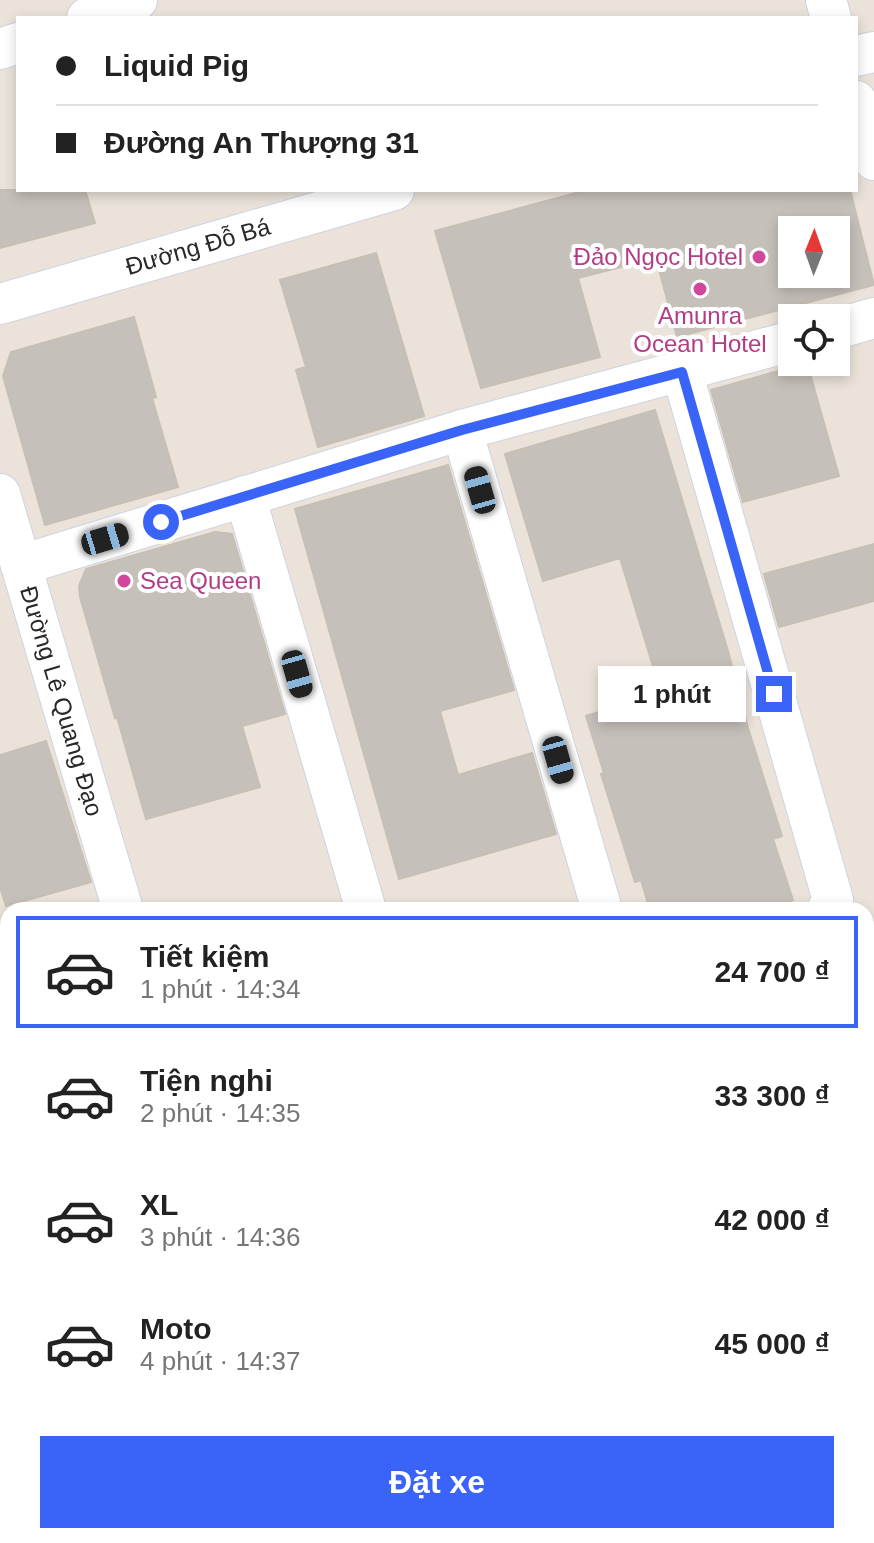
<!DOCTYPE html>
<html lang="vi">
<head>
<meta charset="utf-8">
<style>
  body { margin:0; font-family:Arial,sans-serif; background:#f2f2f2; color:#222; height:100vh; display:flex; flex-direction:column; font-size:30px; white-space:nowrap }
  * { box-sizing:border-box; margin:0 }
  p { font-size:26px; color:#767676 }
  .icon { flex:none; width:44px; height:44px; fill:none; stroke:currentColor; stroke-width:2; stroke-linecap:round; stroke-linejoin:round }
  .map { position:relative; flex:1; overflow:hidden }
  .drawer { position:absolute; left:0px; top:902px; width:874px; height:642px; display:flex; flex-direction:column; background:#fff; border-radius:24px 24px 0 0; box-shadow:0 4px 12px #0003 }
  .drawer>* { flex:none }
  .guide { position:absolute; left:16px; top:16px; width:842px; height:176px; border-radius:0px; box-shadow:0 4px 12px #0003; display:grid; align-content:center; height:176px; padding:0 40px; background:#fff }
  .needle { width:52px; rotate:1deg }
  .controls { position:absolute; left:778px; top:216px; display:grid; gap:16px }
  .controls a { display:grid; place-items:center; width:72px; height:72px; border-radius:0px; background:#fff; box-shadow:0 4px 12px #0003; font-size:40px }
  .end { position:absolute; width:36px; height:36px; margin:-18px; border:10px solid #3a64f8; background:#fff; box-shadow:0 0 0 4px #fff }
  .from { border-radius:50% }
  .bubble { position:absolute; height:56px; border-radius:0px; background:#fff; box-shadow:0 4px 12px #0003; font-size:26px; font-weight:700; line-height:56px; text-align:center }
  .car { position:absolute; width:24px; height:48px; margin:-24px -12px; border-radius:10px; box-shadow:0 0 6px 2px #0007; background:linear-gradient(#222 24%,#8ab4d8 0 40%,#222 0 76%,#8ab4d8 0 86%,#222 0) }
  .guide b { display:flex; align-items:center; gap:28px; height:76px; font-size:30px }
  .guide b+b { border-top:2px solid #e0e0e0 }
  .guide i { width:20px; height:20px; background:#222 }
  ul { padding:14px 0 0; list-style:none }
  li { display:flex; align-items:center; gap:24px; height:112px; margin:0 16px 12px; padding:0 24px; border:4px solid transparent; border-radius:0px }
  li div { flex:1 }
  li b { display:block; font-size:30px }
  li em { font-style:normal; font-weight:700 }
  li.active { border-color:#3a64f8 }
  li>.icon { width:72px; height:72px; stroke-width:1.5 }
  .action { display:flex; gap:16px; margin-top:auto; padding:16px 40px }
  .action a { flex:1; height:92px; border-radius:0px; background:#3a64f8; color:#fff; font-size:32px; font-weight:700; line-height:92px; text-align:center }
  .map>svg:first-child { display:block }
</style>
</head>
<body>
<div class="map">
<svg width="874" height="1543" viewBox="0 0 874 1543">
  <rect width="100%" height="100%" fill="#ebe3da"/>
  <!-- building -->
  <g fill="#c6c0ba" stroke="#c6bfb4" stroke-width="2" fill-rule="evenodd">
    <path d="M 0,190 L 85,190 L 95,223 L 0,248 Z"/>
    <path d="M 587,190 L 850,190 L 874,285 L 677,337 L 656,258 L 578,278 L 600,357 L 481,388 L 435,231 ZM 792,230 L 836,230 L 836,274 L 792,274 Z"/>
    <path d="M 376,253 L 424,416 L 318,447 L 296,370 L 306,367 L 280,280 Z"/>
    <path d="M 134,317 L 156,397 L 152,398 L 178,487 L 45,525 L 3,376 L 11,352 Z"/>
    <path d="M 807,363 L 839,476 L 743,502 L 711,390 Z"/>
    <path d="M 655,410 L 728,651 L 748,728 L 782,836 L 773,839 L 793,900 L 761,910 L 650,910 L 641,880 L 635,882 L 601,774 L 604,773 L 586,716 L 661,693 L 620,558 L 543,581 L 505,454 Z"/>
    <path d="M 448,465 L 514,690 L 440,711 L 458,775 L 532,753 L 556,834 L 399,879 L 295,509 Z"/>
    <path d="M 215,532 L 232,534 L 285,714 L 242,726 L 260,787 L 146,819 L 117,717 L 115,718 L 80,597 L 79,586 L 86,569 Z"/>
    <path d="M 874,544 L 874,601 L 779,627 L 764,574 Z"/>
    <path d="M 46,741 L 91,882 L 6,906 L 0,887 L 0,755 Z"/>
  </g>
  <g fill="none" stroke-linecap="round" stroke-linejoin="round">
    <defs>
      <g id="minor">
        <path d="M 826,0 L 831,18"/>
        <path d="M 87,18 L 137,0"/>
        <path d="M 0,49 L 18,43"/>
        <path d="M 856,56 L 874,52"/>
        <path d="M 856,101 L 874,160"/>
        <path id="s1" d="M 0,304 L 394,190"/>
        <path d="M 836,329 L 874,318"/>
        <path d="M 682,372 L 833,900 L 827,910"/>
        <path d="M 462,430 L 602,910"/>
        <path id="s2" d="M 0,494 L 123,910"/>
        <path d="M 245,496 L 366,910"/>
        <path d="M 21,565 L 462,430 L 792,341"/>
        <path d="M 0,1152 L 8,1150"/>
        <path d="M 866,1166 L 874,1164"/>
        <path d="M 0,1407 L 8,1405"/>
        <path d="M 0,1457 L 8,1484"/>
        <path d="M 23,1536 L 25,1543"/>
        <path d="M 298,1536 L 300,1543"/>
        <path d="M 534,1536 L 536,1543"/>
        <path d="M 760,1536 L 762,1543"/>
      </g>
    </defs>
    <!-- minor casing -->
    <use href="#minor" stroke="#cfd3e2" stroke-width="42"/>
    <!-- minor -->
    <use href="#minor" stroke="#fff" stroke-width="40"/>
  </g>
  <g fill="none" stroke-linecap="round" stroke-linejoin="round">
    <!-- route -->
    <path stroke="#3a64f8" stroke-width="10" d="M 161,522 L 462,430 L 682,372 L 774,694"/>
  </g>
  <!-- markers -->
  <g fill="#d1479c" stroke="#fff" stroke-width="3">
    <circle cx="759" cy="257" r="8"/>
    <circle cx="700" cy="289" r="8"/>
    <circle cx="124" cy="581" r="8"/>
  </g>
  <g text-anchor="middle" stroke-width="8" stroke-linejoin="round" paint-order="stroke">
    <!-- street labels -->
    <g font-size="24" fill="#282828" stroke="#fff">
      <text dy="8" stroke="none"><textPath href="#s1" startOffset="206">Đường Đỗ Bá</textPath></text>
      <text dy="8" stroke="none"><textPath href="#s2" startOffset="216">Đường Lê Quang Đạo</textPath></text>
    </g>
    <!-- hotel labels -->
    <g font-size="24" fill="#b23c85" stroke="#fff" text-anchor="end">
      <text x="743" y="265">Đảo Ngọc Hotel</text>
      <text x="700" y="324" text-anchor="middle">Amunra<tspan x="700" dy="28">Ocean Hotel</tspan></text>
      <text x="140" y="589" text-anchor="start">Sea Queen</text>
    </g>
  </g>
</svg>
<div class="controls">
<a><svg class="needle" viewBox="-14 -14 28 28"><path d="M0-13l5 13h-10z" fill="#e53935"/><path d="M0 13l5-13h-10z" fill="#767676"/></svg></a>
<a><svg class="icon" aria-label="locate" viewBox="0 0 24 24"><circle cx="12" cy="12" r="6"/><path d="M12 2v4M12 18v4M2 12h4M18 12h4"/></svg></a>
</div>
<i class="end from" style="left:161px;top:522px"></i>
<i class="end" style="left:774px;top:694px"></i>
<div class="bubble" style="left:598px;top:666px;width:148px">1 phút</div>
<i class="car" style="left:480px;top:490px;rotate:344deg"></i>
<i class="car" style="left:105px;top:539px;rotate:73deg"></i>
<i class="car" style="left:297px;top:674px;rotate:164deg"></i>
<i class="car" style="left:558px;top:760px;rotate:164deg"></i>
<div class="guide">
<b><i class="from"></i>Liquid Pig</b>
<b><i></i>Đường An Thượng 31</b>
</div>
<section class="drawer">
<ul>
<li class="active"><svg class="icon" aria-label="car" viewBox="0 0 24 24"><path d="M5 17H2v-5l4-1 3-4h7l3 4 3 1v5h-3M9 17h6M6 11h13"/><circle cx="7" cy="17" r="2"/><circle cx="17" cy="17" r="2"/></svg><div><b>Tiết kiệm</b><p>1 phút · 14:34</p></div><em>24 700 ₫</em></li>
<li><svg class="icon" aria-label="car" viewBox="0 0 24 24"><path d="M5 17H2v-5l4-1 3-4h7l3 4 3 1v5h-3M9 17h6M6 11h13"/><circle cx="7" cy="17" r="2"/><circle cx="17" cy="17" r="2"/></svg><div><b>Tiện nghi</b><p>2 phút · 14:35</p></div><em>33 300 ₫</em></li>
<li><svg class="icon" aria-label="car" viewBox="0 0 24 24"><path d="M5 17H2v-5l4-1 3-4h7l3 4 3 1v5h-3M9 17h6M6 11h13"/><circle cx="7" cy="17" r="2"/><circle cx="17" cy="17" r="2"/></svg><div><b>XL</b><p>3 phút · 14:36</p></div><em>42 000 ₫</em></li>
<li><svg class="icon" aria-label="car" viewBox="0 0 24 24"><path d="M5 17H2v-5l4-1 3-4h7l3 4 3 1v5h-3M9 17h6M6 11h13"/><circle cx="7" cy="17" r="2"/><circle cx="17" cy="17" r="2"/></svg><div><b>Moto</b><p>4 phút · 14:37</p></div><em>45 000 ₫</em></li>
</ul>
<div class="action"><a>Đặt xe</a></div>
</section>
</div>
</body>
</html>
